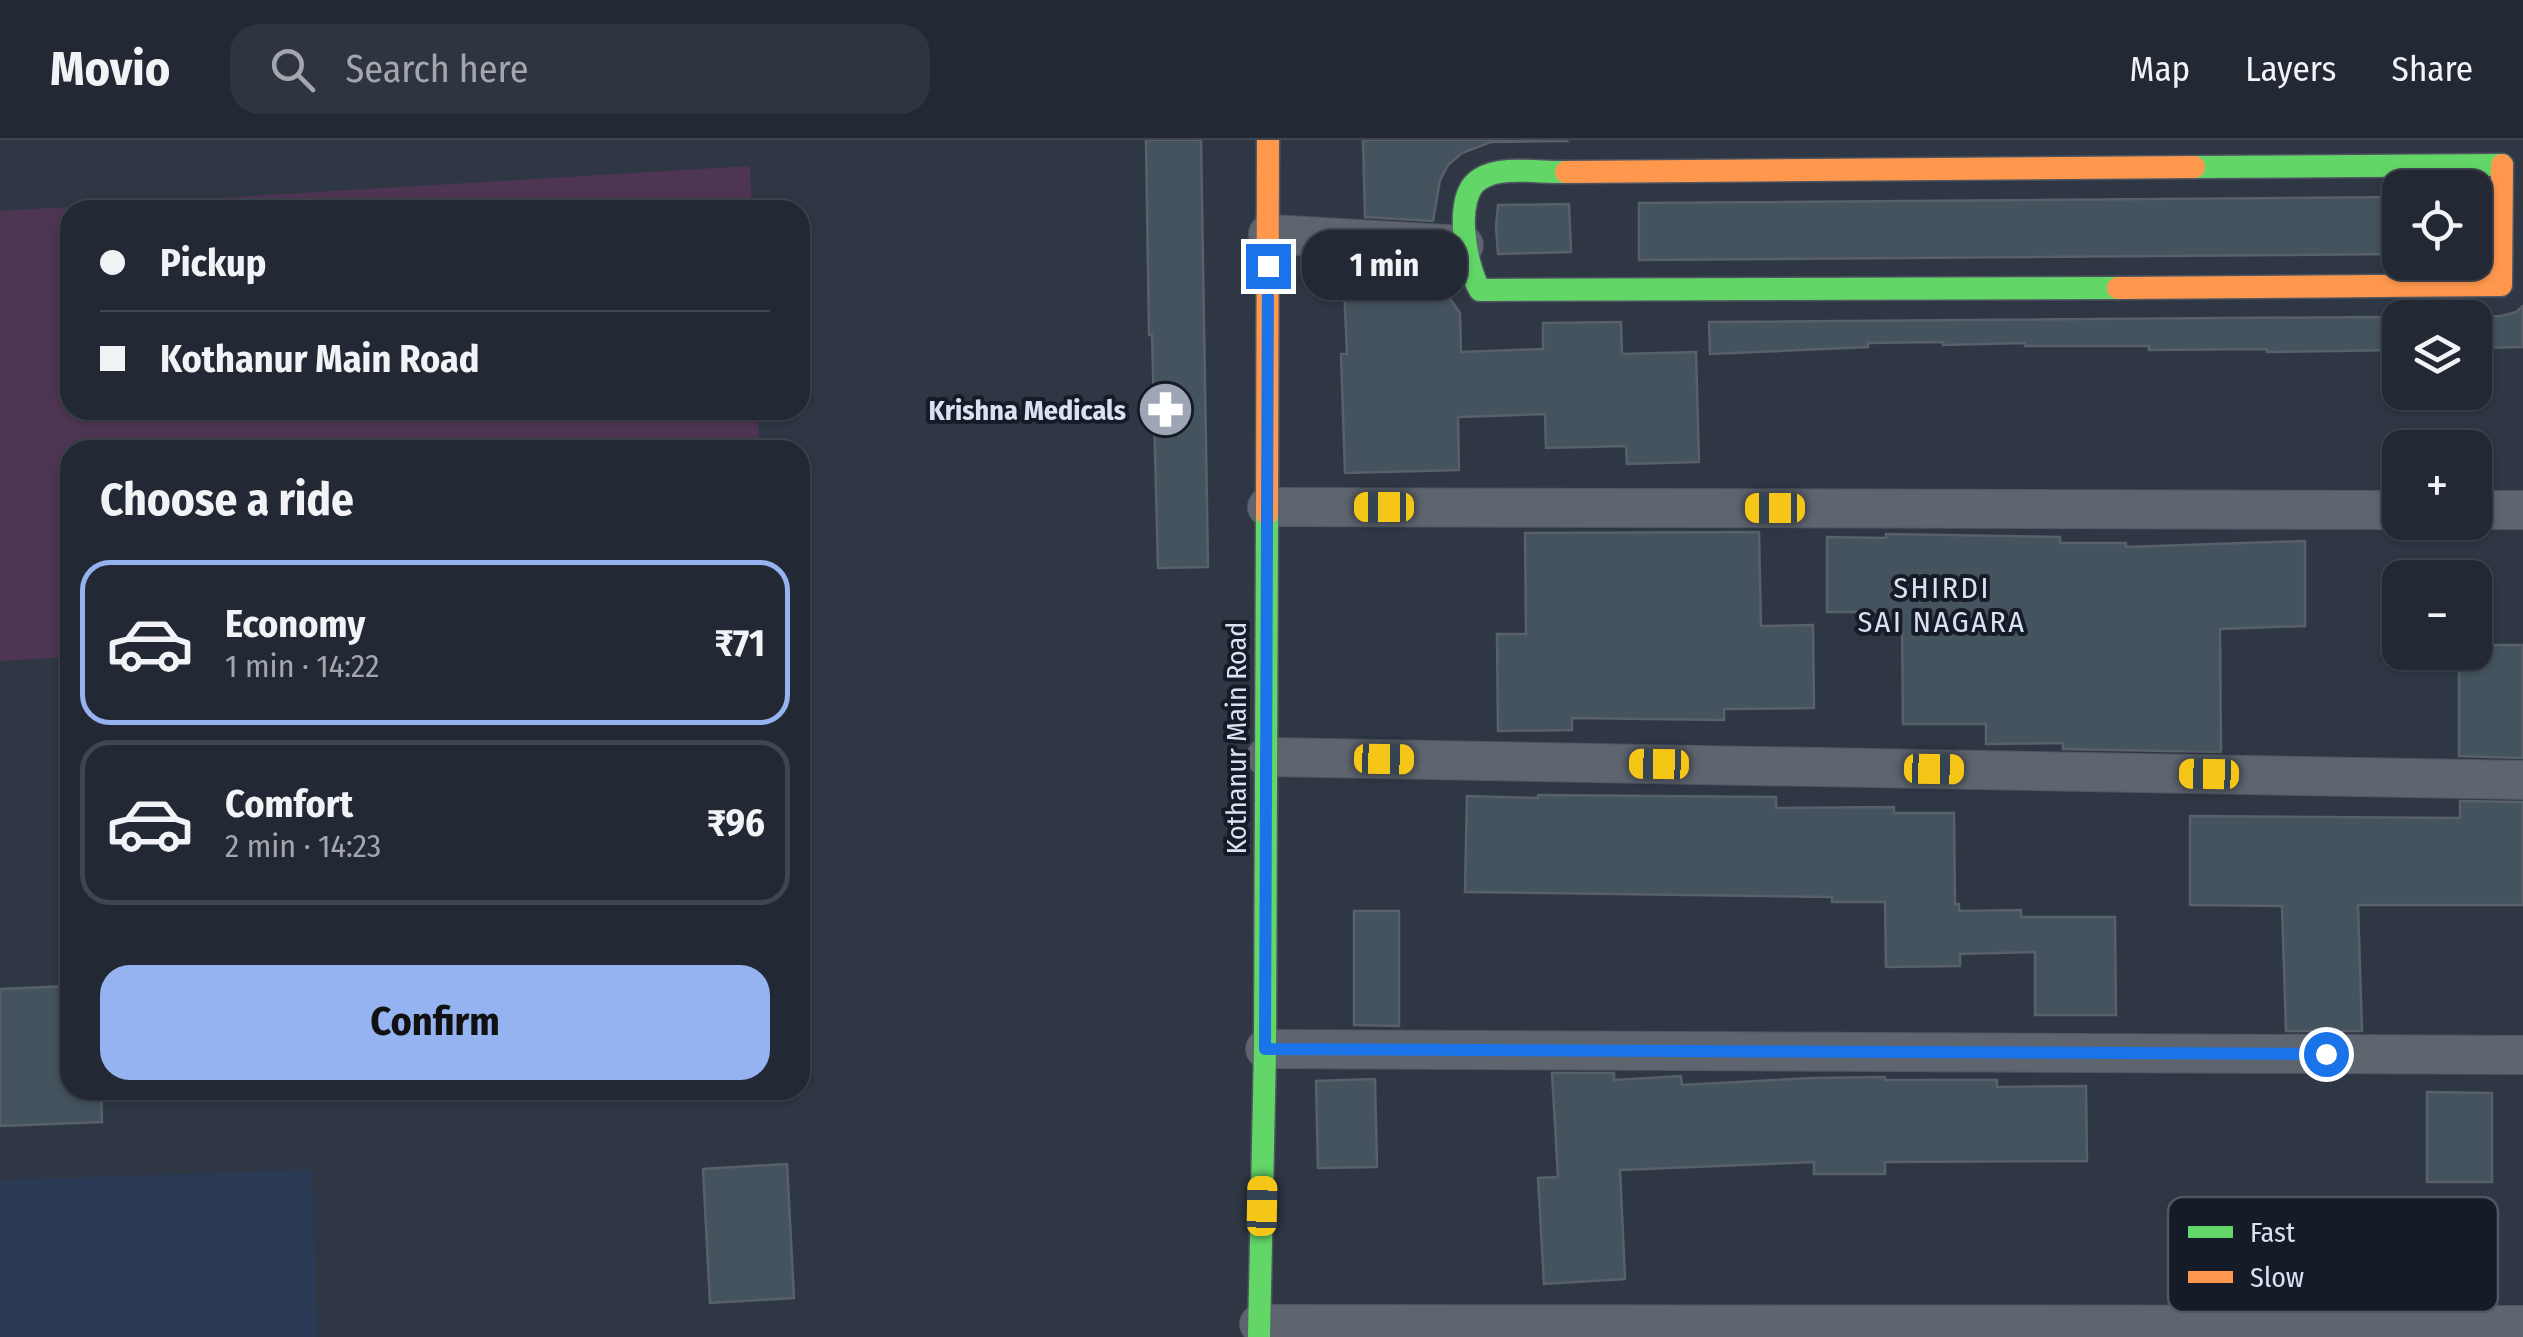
<!DOCTYPE html>
<html lang="en">
<head>
<meta charset="utf-8">
<style>
  body { margin:0; font-family:"Fira Sans Condensed",sans-serif; background:#2f3540; color:#f1f3f6; height:100vh; display:flex; flex-direction:column; font-size:38px; white-space:nowrap }
  * { box-sizing:border-box; margin:0 }
  p { font-size:32px; color:#a3a6ac }
  .icon { flex:none; width:55px; height:55px; fill:none; stroke:currentColor; stroke-width:2; stroke-linecap:round; stroke-linejoin:round }
  .map { position:relative; flex:1; overflow:hidden }
  .details { position:absolute; left:60px; top:300px; width:750px; height:660px; display:flex; flex-direction:column; background:#232934; border-radius:30px; box-shadow:0 2px 8px #0004,0 0 0 2px #40454f }
  .details>* { flex:none }
  .guide { position:absolute; left:60px; top:60px; width:750px; height:220px; border-radius:30px; box-shadow:0 2px 8px #0004,0 0 0 2px #40454f; display:grid; align-content:center; height:220px; padding:0 40px; background:#232934 }
  .tools { position:absolute; left:2382px; top:30px; display:grid; gap:20px }
  .tools a { display:grid; place-items:center; width:110px; height:110px; border-radius:20px; background:#232934; box-shadow:0 2px 8px #0004,0 0 0 2px #40454f; font-size:50px }
  .end { position:absolute; width:45px; height:45px; margin:-22px; border:12px solid #1a73e8; background:#fff; box-shadow:0 0 0 5px #fff }
  .from { border-radius:50% }
  .bubble { position:absolute; height:70px; border-radius:30px; background:#232934; box-shadow:0 2px 8px #0004,0 0 0 2px #40454f; font-size:32px; font-weight:700; line-height:70px; text-align:center }
  .car { position:absolute; width:30px; height:60px; margin:-30px -15px; border-radius:12px; box-shadow:0 0 8px 2px #0007; background:linear-gradient(#f5c518 24%,#345 0 40%,#f5c518 0 76%,#345 0 86%,#f5c518 0) }
  .guide b { display:flex; align-items:center; gap:35px; height:95px; font-size:38px }
  .guide b+b { border-top:2px solid #40454f }
  .guide i { width:25px; height:25px; background:#f1f3f6 }
  ul { padding:0; list-style:none }
  li { display:flex; align-items:center; gap:30px; height:165px; margin:0 20px 15px; padding:0 20px; border:5px solid #40454f; border-radius:30px }
  li div { flex:1 }
  li b { display:block; font-size:38px }
  li em { font-style:normal; font-weight:700 }
  li.selected { border-color:#95b2f1 }
  li>.icon { width:90px; height:90px; stroke-width:1.5 }
  h2 { padding:0 40px; font-size:45px; line-height:120px }
  .primary-button { display:flex; gap:20px; margin-top:auto; padding:20px 40px }
  .primary-button a { flex:1; height:115px; border-radius:30px; background:#95b2f1; color:#111; font-size:40px; font-weight:700; line-height:115px; text-align:center }
  header { display:flex; align-items:center; gap:60px; box-sizing:border-box; height:140px; padding:0 50px; background:#232934; border-bottom:2px solid #40454f }
  header strong { font-size:48px }
  nav { display:flex; gap:55px; margin-inline-start:auto; font-size:35px }
  .search { width:700px; height:90px; background:#2f3540; display:flex; align-items:center; gap:25px; box-sizing:border-box; padding:0 35px; border-radius:30px; color:#a3a6ac; font-size:38px }
  .map>svg:first-child { display:block }
</style>
</head>
<body>
<header>
<strong>Movio</strong>
<div class="search"><svg class="icon" aria-label="search" viewBox="0 0 24 24"><circle cx="10" cy="10" r="6"/><path d="M15 15l6 6"/></svg>Search here</div>
<nav><a>Map</a><a>Layers</a><a>Share</a></nav>
</header>
<div class="map">
<svg width="2523" height="1197" viewBox="0 0 2523 1197">
  <rect width="100%" height="100%" fill="#2f3745"/>
  <!-- built -->
  <path fill="#2a3a55" d="M 312,1030 L 318,1197 L 0,1197 L 0,1040 Z"/>
  <!-- green -->
  <path fill="#4f3554" d="M 750,26 L 752,70 L 70,70 L 70,270 L 758,270 L 759,310 L 70,310 L 70,517 L 0,521 L 0,71 Z"/>
  <!-- building -->
  <g fill="#44535e" stroke="#57606b" stroke-width="2.5">
    <path d="M 1146,0 L 1201,0 L 1208,427 L 1158,428 L 1152,195 L 1149,195 Z"/>
    <path d="M 1363,0 L 1566,0 L 1567,1 L 1491,2 L 1462,13 L 1448,25 L 1440,40 L 1433,81 L 1365,77 Z"/>
    <path d="M 2400,57 L 2400,114 L 1639,120 L 1639,63 Z"/>
    <path d="M 1569,64 L 1571,112 L 1498,114 L 1496,86 L 1498,65 Z"/>
    <path d="M 1343,121 L 1437,126 L 1445,152 L 1460,173 L 1461,212 L 1543,209 L 1543,183 L 1621,182 L 1622,214 L 1696,212 L 1699,322 L 1627,324 L 1626,306 L 1546,308 L 1545,274 L 1458,277 L 1459,330 L 1345,333 L 1341,214 L 1347,214 Z"/>
    <path d="M 2523,166 L 2523,207 L 2477,208 L 2476,178 L 2400,178 L 2400,210 L 2267,212 L 2267,209 L 2149,210 L 2149,206 L 2025,206 L 2025,203 L 1943,205 L 1943,202 L 1868,203 L 1868,207 L 1710,214 L 1709,182 L 2501,176 L 2516,172 Z"/>
    <path d="M 1759,392 L 1761,486 L 1813,485 L 1814,568 L 1724,569 L 1724,580 L 1572,578 L 1572,590 L 1498,591 L 1497,494 L 1526,494 L 1525,393 Z"/>
    <path d="M 1886,394 L 2060,397 L 2060,403 L 2126,403 L 2126,407 L 2305,401 L 2305,486 L 2220,489 L 2221,612 L 2063,609 L 2063,603 L 1986,604 L 1986,584 L 1903,584 L 1902,484 L 1887,484 L 1887,472 L 1827,472 L 1827,397 L 1886,398 Z"/>
    <path d="M 2475,505 L 2523,505 L 2523,618 L 2459,616 L 2459,512 L 2475,512 Z"/>
    <path d="M 1538,655 L 1776,657 L 1776,668 L 1894,667 L 1894,673 L 1954,673 L 1955,764 L 1959,764 L 1959,771 L 2021,770 L 2021,777 L 2115,777 L 2116,875 L 2035,875 L 2035,812 L 1960,814 L 1960,826 L 1886,827 L 1885,762 L 1832,762 L 1832,757 L 1465,752 L 1467,656 L 1538,658 Z"/>
    <path d="M 2460,661 L 2523,662 L 2523,765 L 2358,765 L 2362,891 L 2286,891 L 2282,766 L 2190,765 L 2190,676 L 2460,678 Z"/>
    <path d="M 1354,771 L 1399,771 L 1399,886 L 1354,885 Z"/>
    <path d="M 70,846 L 70,950 L 101,950 L 102,982 L 0,986 L 0,849 Z"/>
    <path d="M 1552,933 L 1614,933 L 1614,940 L 1681,936 L 1682,945 L 1813,938 L 1885,937 L 1885,940 L 1997,940 L 1997,947 L 2086,946 L 2087,1021 L 1885,1022 L 1885,1034 L 1814,1034 L 1814,1022 L 1620,1030 L 1625,1139 L 1544,1144 L 1538,1038 L 1558,1037 Z"/>
    <path d="M 1375,939 L 1377,1027 L 1318,1028 L 1316,941 Z"/>
    <path d="M 2427,952 L 2492,953 L 2492,1042 L 2427,1042 Z"/>
    <path d="M 787,1024 L 794,1158 L 710,1163 L 703,1029 Z"/>
  </g>
  <g fill="none" stroke-linecap="round" stroke-linejoin="round">
    <defs>
      <g id="street">
        <path d="M 1268,94 L 1464,105"/>
        <path d="M 1267,367 L 2400,370"/>
        <path d="M 2475,370 L 2523,370"/>
        <path d="M 1266,617 L 2523,640"/>
        <path d="M 1265,909 L 2523,915"/>
        <path d="M 1259,1184 L 2523,1185"/>
      </g>
      <g id="fast">
        <path d="M 2194,27 L 2502,25"/>
        <path d="M 1566,32 C 1541,33 1501,25 1480,39 C 1452,56 1466,127 1480,150 L 2118,148"/>
        <path d="M 1259,1197 L 1265,909 L 1267,374"/>
      </g>
      <g id="slow">
        <path d="M 1566,32 L 2194,27"/>
        <path d="M 2118,148 L 2501,145 L 2502,25"/>
        <path d="M 1267,374 L 1268,0"/>
      </g>
    </defs>
    <!-- street casing -->
    <use href="#street" stroke="#4f5662" stroke-width="40"/>
    <!-- fast casing -->
    <use href="#fast" stroke="#4f5662" stroke-width="25"/>
    <!-- slow casing -->
    <use href="#slow" stroke="#4f5662" stroke-width="25"/>
    <!-- street -->
    <use href="#street" stroke="#5f656f" stroke-width="38"/>
    <!-- fast -->
    <use href="#fast" stroke="#63d668" stroke-width="22"/>
    <!-- slow -->
    <use href="#slow" stroke="#ff974d" stroke-width="22"/>
  </g>
  <g fill="none" stroke-linecap="round" stroke-linejoin="round">
    <!-- route -->
    <path stroke="#1a73e8" stroke-width="12" d="M 1268,126 L 1265,909 L 2326,914"/>
  </g>
  <!-- icons -->
  <defs>
    <symbol id="pharmacy-disc" viewBox="-11 -11 22 22"><circle r="9.5" fill="#9ea6b5" stroke="#161c27"/><path d="M-2-6h4v4h4v4h-4v4h-4v-4h-4v-4h4Z" fill="#fff"/></symbol>
  </defs>
  <g fill-rule="evenodd">
    <use href="#pharmacy-disc" x="1134" y="238" width="63" height="63"/>
  </g>
  <g text-anchor="middle" stroke-width="8" stroke-linejoin="round" paint-order="stroke">
    <!-- poi labels -->
    <g font-size="28" font-weight="bold" fill="#d9e2f2" stroke="#161c27" text-anchor="end">
      <text x="1126" y="280">Krishna Medicals</text>
    </g>
    <!-- street labels -->
    <g font-size="28" fill="#d9e2f2" stroke="#161c27">
      <text transform="translate(1236 598) rotate(-90)" y="10">Kothanur Main Road</text>
    </g>
    <!-- neighbourhood labels -->
    <g font-size="30" letter-spacing="2.5" fill="#d9e2f2" stroke="#161c27">
      <text x="1942" y="458">SHIRDI<tspan x="1942" dy="34">SAI NAGARA</tspan></text>
    </g>
  </g>
  <!-- legend -->
  <rect x="2168" y="1057" width="330" height="115" rx="15" fill="#161c27" stroke="#505764" stroke-width="2.5"/>
  <rect x="2188" y="1086" width="45" height="12" fill="#63d668"/>
  <rect x="2188" y="1131" width="45" height="12" fill="#ff974d"/>
  <g font-size="28" fill="#d9e2f2">
    <text x="2250" y="1102">Fast</text>
    <text x="2250" y="1147">Slow</text>
  </g>
</svg>
<div class="tools">
<a><svg class="icon" aria-label="locate" viewBox="0 0 24 24"><circle cx="12" cy="12" r="6"/><path d="M12 2v4M12 18v4M2 12h4M18 12h4"/></svg></a>
<a><svg class="icon" aria-label="layers" viewBox="0 0 24 24"><path d="M12 4l9 5-9 5-9-5zM3 14l9 5 9-5"/></svg></a>
<a>+</a>
<a>−</a>
</div>
<i class="end from" style="left:2326px;top:914px"></i>
<i class="end" style="left:1268px;top:126px"></i>
<div class="bubble" style="left:1302px;top:90px;width:165px">1 min</div>
<i class="car" style="left:1384px;top:367px;rotate:270deg"></i>
<i class="car" style="left:1775px;top:368px;rotate:270deg"></i>
<i class="car" style="left:1384px;top:619px;rotate:91deg"></i>
<i class="car" style="left:1659px;top:624px;rotate:271deg"></i>
<i class="car" style="left:1934px;top:629px;rotate:91deg"></i>
<i class="car" style="left:2209px;top:634px;rotate:271deg"></i>
<i class="car" style="left:1262px;top:1066px;rotate:1deg"></i>
<div class="guide">
<b><i class="from"></i>Pickup</b>
<b><i></i>Kothanur Main Road</b>
</div>
<section class="details">
<h2>Choose a ride</h2>
<ul>
<li class="selected"><svg class="icon" aria-label="car" viewBox="0 0 24 24"><path d="M5 17H2v-5l4-1 3-4h7l3 4 3 1v5h-3M9 17h6M6 11h13"/><circle cx="7" cy="17" r="2"/><circle cx="17" cy="17" r="2"/></svg><div><b>Economy</b><p>1 min · 14:22</p></div><em>₹71</em></li>
<li><svg class="icon" aria-label="car" viewBox="0 0 24 24"><path d="M5 17H2v-5l4-1 3-4h7l3 4 3 1v5h-3M9 17h6M6 11h13"/><circle cx="7" cy="17" r="2"/><circle cx="17" cy="17" r="2"/></svg><div><b>Comfort</b><p>2 min · 14:23</p></div><em>₹96</em></li>
</ul>
<div class="primary-button"><a>Confirm</a></div>
</section>
</div>
</body>
</html>
